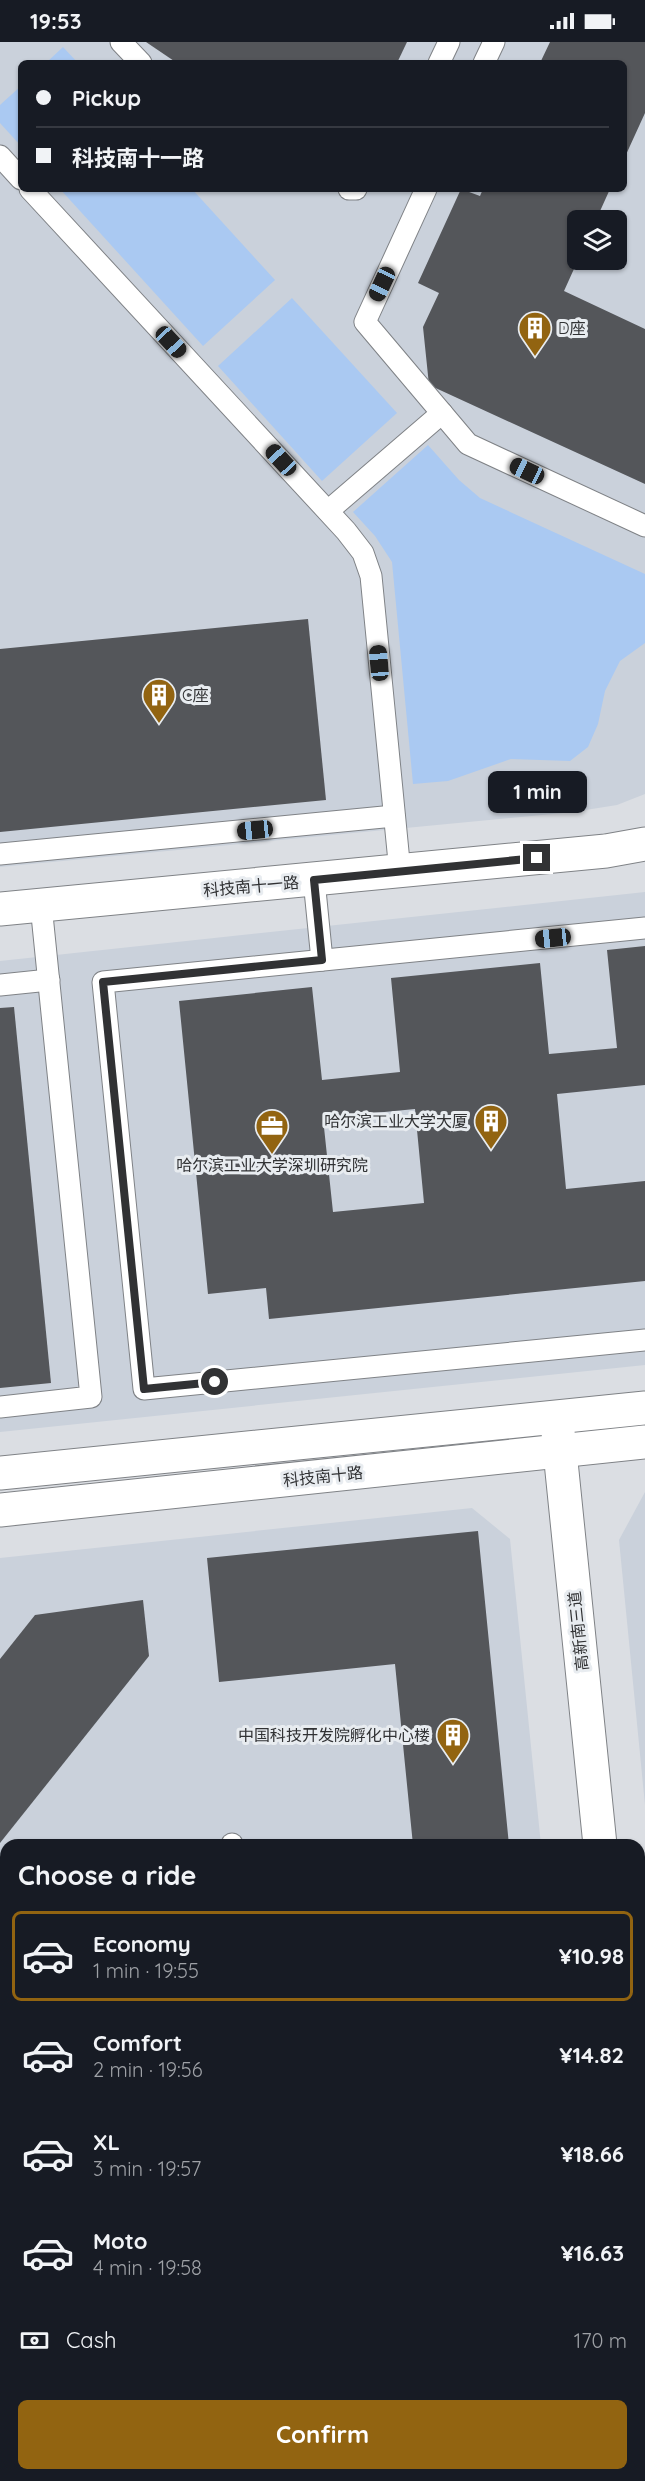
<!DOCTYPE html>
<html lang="en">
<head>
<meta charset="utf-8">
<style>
  body { margin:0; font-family:Quicksand,"Noto Sans SC",sans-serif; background:#20242c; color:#f1f3f6; height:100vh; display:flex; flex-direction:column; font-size:22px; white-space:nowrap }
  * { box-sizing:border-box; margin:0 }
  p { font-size:20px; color:#9ea1a6 }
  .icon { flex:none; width:33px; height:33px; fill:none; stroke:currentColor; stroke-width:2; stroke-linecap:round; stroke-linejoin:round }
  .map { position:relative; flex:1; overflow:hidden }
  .sheet { position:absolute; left:0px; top:1797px; width:645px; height:642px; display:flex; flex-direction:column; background:#171b24; border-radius:18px 18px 0 0; box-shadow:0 2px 4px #0004 }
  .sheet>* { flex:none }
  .hud { position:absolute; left:18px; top:18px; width:609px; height:132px; border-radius:9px; box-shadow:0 2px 4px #0004; display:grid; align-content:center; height:132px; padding:0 18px; background:#171b24 }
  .fabs { position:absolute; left:567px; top:168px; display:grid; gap:12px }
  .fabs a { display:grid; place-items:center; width:60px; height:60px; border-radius:9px; background:#171b24; box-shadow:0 2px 4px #0004; font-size:30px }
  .end { position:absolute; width:27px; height:27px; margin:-14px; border:8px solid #313234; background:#fff; box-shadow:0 0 0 3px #fff }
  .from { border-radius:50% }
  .bubble { position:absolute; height:42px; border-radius:9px; background:#171b24; box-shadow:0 2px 4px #0004; font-size:20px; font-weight:700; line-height:42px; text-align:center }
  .car { position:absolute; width:18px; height:36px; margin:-18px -9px; border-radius:8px; box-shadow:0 0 4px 2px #0007; background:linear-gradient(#222 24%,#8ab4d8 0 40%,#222 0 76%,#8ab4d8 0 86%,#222 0) }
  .hud b { display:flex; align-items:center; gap:21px; height:57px; font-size:22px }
  .hud b+b { border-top:2px solid #363941 }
  .hud i { width:15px; height:15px; background:#f1f3f6 }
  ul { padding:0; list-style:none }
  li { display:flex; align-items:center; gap:18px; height:90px; margin:0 12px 9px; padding:0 6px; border:3px solid transparent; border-radius:9px }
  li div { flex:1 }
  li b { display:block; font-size:22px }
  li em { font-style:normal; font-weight:700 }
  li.active { border-color:#926411 }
  li>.icon { width:54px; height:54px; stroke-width:1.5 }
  h2 { padding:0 18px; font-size:27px; line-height:72px }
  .pay { display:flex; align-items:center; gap:15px; height:66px; padding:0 18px; font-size:22px }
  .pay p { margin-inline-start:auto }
  .primary-button { display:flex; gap:12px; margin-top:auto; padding:12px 18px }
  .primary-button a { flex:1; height:69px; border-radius:9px; background:#926411; color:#fff; font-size:24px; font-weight:700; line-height:69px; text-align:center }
  .status { display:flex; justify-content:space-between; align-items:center; height:42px; padding:0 30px; background:#171b24; direction:ltr }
  .status svg { height:16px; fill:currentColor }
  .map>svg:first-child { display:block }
</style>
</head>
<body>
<div class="status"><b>19:53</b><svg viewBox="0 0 49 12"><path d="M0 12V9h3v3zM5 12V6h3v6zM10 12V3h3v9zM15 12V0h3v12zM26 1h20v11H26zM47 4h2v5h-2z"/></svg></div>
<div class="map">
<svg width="645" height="2439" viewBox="0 0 645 2439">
  <rect width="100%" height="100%" fill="#dbdee3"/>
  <!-- built -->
  <g fill="#cad1db" fill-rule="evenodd">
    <path d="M 0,0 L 645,0 L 645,752 L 617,763 L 573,770 L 0,825 ZM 21,21 L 624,21 L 624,147 L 21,147 ZM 578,178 L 616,178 L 616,218 L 578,218 Z"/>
    <path d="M 645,850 L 645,1323 L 0,1390 L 0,919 Z"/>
    <path d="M 645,1450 L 645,1763 L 619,1498 Z"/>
    <path d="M 472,1466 L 510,1497 L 541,1803 L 6,1803 L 6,2433 L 601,2433 L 595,2439 L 0,2439 L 0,1516 Z"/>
  </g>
  <!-- green -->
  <g fill="#aac9f2">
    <path d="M 63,5 L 78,21 L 46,21 Z"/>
    <path d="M 21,44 L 21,104 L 0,81 L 0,63 Z"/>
    <path d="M 60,147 L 192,147 L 275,238 L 203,304 Z"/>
    <path d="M 292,256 L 397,371 L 322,439 L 218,324 Z"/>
    <path d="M 428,403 L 459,438 L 480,456 L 645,532 L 645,601 L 620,619 L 605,649 L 598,682 L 588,705 L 570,719 L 511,717 L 448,739 L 413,742 L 392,520 L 375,494 L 353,470 Z"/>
  </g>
  <!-- building -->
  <g fill="#54565a" fill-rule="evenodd">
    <path d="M 146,0 L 407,0 L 397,21 L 177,21 Z"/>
    <path d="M 550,0 L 645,0 L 645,71 L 624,117 L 624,21 L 540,21 Z"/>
    <path d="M 461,147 L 480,154 L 483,147 L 610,147 L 596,178 L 578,178 L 578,218 L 564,249 L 645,287 L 645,442 L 429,343 L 423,285 L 439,251 L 418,241 Z"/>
    <path d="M 308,577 L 326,758 L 0,790 L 0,607 Z"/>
    <path d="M 645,904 L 645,1043 L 557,1052 L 566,1147 L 645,1139 L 645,1239 L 269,1277 L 266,1246 L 208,1252 L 179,959 L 312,945 L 322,1038 L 400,1030 L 391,936 L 540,921 L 549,1012 L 617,1006 L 607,908 ZM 415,1067 L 424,1161 L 333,1170 L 323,1076 Z"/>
    <path d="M 14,965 L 51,1341 L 0,1346 L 0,966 Z"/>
    <path d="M 478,1489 L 509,1803 L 413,1803 L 395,1622 L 219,1640 L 207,1516 Z"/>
    <path d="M 143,1558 L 149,1614 L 0,1801 L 0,1617 L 35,1573 Z"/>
    <path d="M 0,2137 L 6,2137 L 6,2433 L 410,2435 L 364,2439 L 0,2439 Z"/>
  </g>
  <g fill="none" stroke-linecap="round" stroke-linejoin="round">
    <defs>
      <g id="service">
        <path d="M 121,0 L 141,21"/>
        <path d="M 439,21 L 449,0"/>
        <path d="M 484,21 L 494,0"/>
        <path d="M 0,114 L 21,137"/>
        <path d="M 30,147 L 346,489 L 363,511 L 371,534 L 400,830"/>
        <path d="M 349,147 L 356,147"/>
        <path d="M 426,147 L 365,280 L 468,402 L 645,484"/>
        <path d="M 328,469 L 442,371"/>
        <path d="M 0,812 L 394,774"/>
        <path d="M 314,838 L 322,918"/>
        <path d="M 645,886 L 103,940 L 144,1347 L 645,1298"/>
        <path d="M 0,943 L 49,938"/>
        <path d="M 0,1365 L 91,1355 L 41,863"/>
        <path d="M 232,1802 L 232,1803"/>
        <path d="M 0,2088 L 6,2087"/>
        <path d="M 557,2439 L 574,2437 L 573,2433"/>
      </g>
      <g id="tertiary">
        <path d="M 0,867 L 606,809 L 645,802"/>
        <path d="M 558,1390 L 600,1803"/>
        <path d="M 0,1431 L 645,1366"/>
        <path d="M 0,1468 L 645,1400"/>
        <path d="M 639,2195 L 645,2255"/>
      </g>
    </defs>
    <!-- service casing -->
    <use href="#service" stroke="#7f8286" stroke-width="23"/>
    <!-- tertiary casing -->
    <use href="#tertiary" stroke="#7f8286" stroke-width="35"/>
    <!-- service -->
    <use href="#service" stroke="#fff" stroke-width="21"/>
    <!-- tertiary -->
    <use href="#tertiary" stroke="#fff" stroke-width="33"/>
  </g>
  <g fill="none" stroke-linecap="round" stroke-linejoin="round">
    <!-- route -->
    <path stroke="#313234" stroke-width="8" d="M 215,1340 L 144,1347 L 103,940 L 322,918 L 314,838 L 537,816"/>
  </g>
  <!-- icons -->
  <defs>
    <symbol id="building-pin" viewBox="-11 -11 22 30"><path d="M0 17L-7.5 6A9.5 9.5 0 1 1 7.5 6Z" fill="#926411" stroke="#e8ecf0"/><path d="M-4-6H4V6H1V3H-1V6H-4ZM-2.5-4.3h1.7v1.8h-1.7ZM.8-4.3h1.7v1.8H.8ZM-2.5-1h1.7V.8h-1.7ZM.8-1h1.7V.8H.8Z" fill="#fff"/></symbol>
    <symbol id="office-pin" viewBox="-11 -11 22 30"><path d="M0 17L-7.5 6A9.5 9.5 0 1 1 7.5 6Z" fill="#926411" stroke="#e8ecf0"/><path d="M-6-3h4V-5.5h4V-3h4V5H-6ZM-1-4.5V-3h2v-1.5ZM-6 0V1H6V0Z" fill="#fff"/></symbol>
  </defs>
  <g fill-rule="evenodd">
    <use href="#building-pin" x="516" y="267" width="38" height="52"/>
    <use href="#building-pin" x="140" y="634" width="38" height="52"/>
    <use href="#building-pin" x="472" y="1060" width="38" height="52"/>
    <use href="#office-pin" x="253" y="1065" width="38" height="52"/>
    <use href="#building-pin" x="434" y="1674" width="38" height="52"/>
  </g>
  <g text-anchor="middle" stroke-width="6" stroke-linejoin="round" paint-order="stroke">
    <!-- poi labels -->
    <g font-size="16" fill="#313234" stroke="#e8ecf0" text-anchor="start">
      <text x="558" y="292">D座</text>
      <text x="182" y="659">C座</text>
      <text x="468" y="1085" text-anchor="end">哈尔滨工业大学大厦</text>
      <text x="272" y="1129" text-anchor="middle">哈尔滨工业大学深圳研究院</text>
      <text x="430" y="1699" text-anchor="end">中国科技开发院孵化中心楼</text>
    </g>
    <!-- street labels -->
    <g font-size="16" fill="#313234" stroke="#e8ecf0">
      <text transform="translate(251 844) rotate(-5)" y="6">科技南十一路</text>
      <text transform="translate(323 1434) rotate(-6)" y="6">科技南十路</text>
      <text transform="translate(578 1589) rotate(-96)" y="6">高新南三道</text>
    </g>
  </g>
</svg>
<div class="fabs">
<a><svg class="icon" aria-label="layers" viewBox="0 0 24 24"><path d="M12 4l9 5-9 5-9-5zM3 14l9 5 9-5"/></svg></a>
</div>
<i class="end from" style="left:215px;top:1340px"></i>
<i class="end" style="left:537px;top:816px"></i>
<div class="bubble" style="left:488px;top:729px;width:99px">1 min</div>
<i class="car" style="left:382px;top:242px;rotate:205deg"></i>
<i class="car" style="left:171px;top:300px;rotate:137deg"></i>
<i class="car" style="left:281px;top:418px;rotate:317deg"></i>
<i class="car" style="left:527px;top:429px;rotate:295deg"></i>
<i class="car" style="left:379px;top:621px;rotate:355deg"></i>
<i class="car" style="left:255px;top:788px;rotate:264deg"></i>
<i class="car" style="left:553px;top:896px;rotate:264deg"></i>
<div class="hud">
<b><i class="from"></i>Pickup</b>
<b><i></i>科技南十一路</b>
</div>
<section class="sheet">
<h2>Choose a ride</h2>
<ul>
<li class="active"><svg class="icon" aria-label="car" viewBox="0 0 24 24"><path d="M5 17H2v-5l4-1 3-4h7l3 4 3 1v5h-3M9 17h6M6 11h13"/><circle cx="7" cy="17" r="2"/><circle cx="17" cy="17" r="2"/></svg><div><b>Economy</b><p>1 min · 19:55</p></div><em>¥10.98</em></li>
<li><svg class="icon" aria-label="car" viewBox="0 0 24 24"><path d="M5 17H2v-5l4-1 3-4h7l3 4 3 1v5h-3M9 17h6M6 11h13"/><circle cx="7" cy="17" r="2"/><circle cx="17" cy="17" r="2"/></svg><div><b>Comfort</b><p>2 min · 19:56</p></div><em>¥14.82</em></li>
<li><svg class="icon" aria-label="car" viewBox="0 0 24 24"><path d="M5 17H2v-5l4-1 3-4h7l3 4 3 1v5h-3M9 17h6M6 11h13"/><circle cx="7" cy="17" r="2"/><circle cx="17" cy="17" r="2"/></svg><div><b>XL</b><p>3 min · 19:57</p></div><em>¥18.66</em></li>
<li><svg class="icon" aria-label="car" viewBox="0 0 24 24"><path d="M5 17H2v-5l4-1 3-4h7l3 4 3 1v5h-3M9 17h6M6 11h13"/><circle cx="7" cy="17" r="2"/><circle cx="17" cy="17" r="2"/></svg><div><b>Moto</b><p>4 min · 19:58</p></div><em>¥16.63</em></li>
</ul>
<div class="pay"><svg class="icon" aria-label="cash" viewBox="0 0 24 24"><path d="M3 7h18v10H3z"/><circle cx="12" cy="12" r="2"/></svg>Cash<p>170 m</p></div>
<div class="primary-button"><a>Confirm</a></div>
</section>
</div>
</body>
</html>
